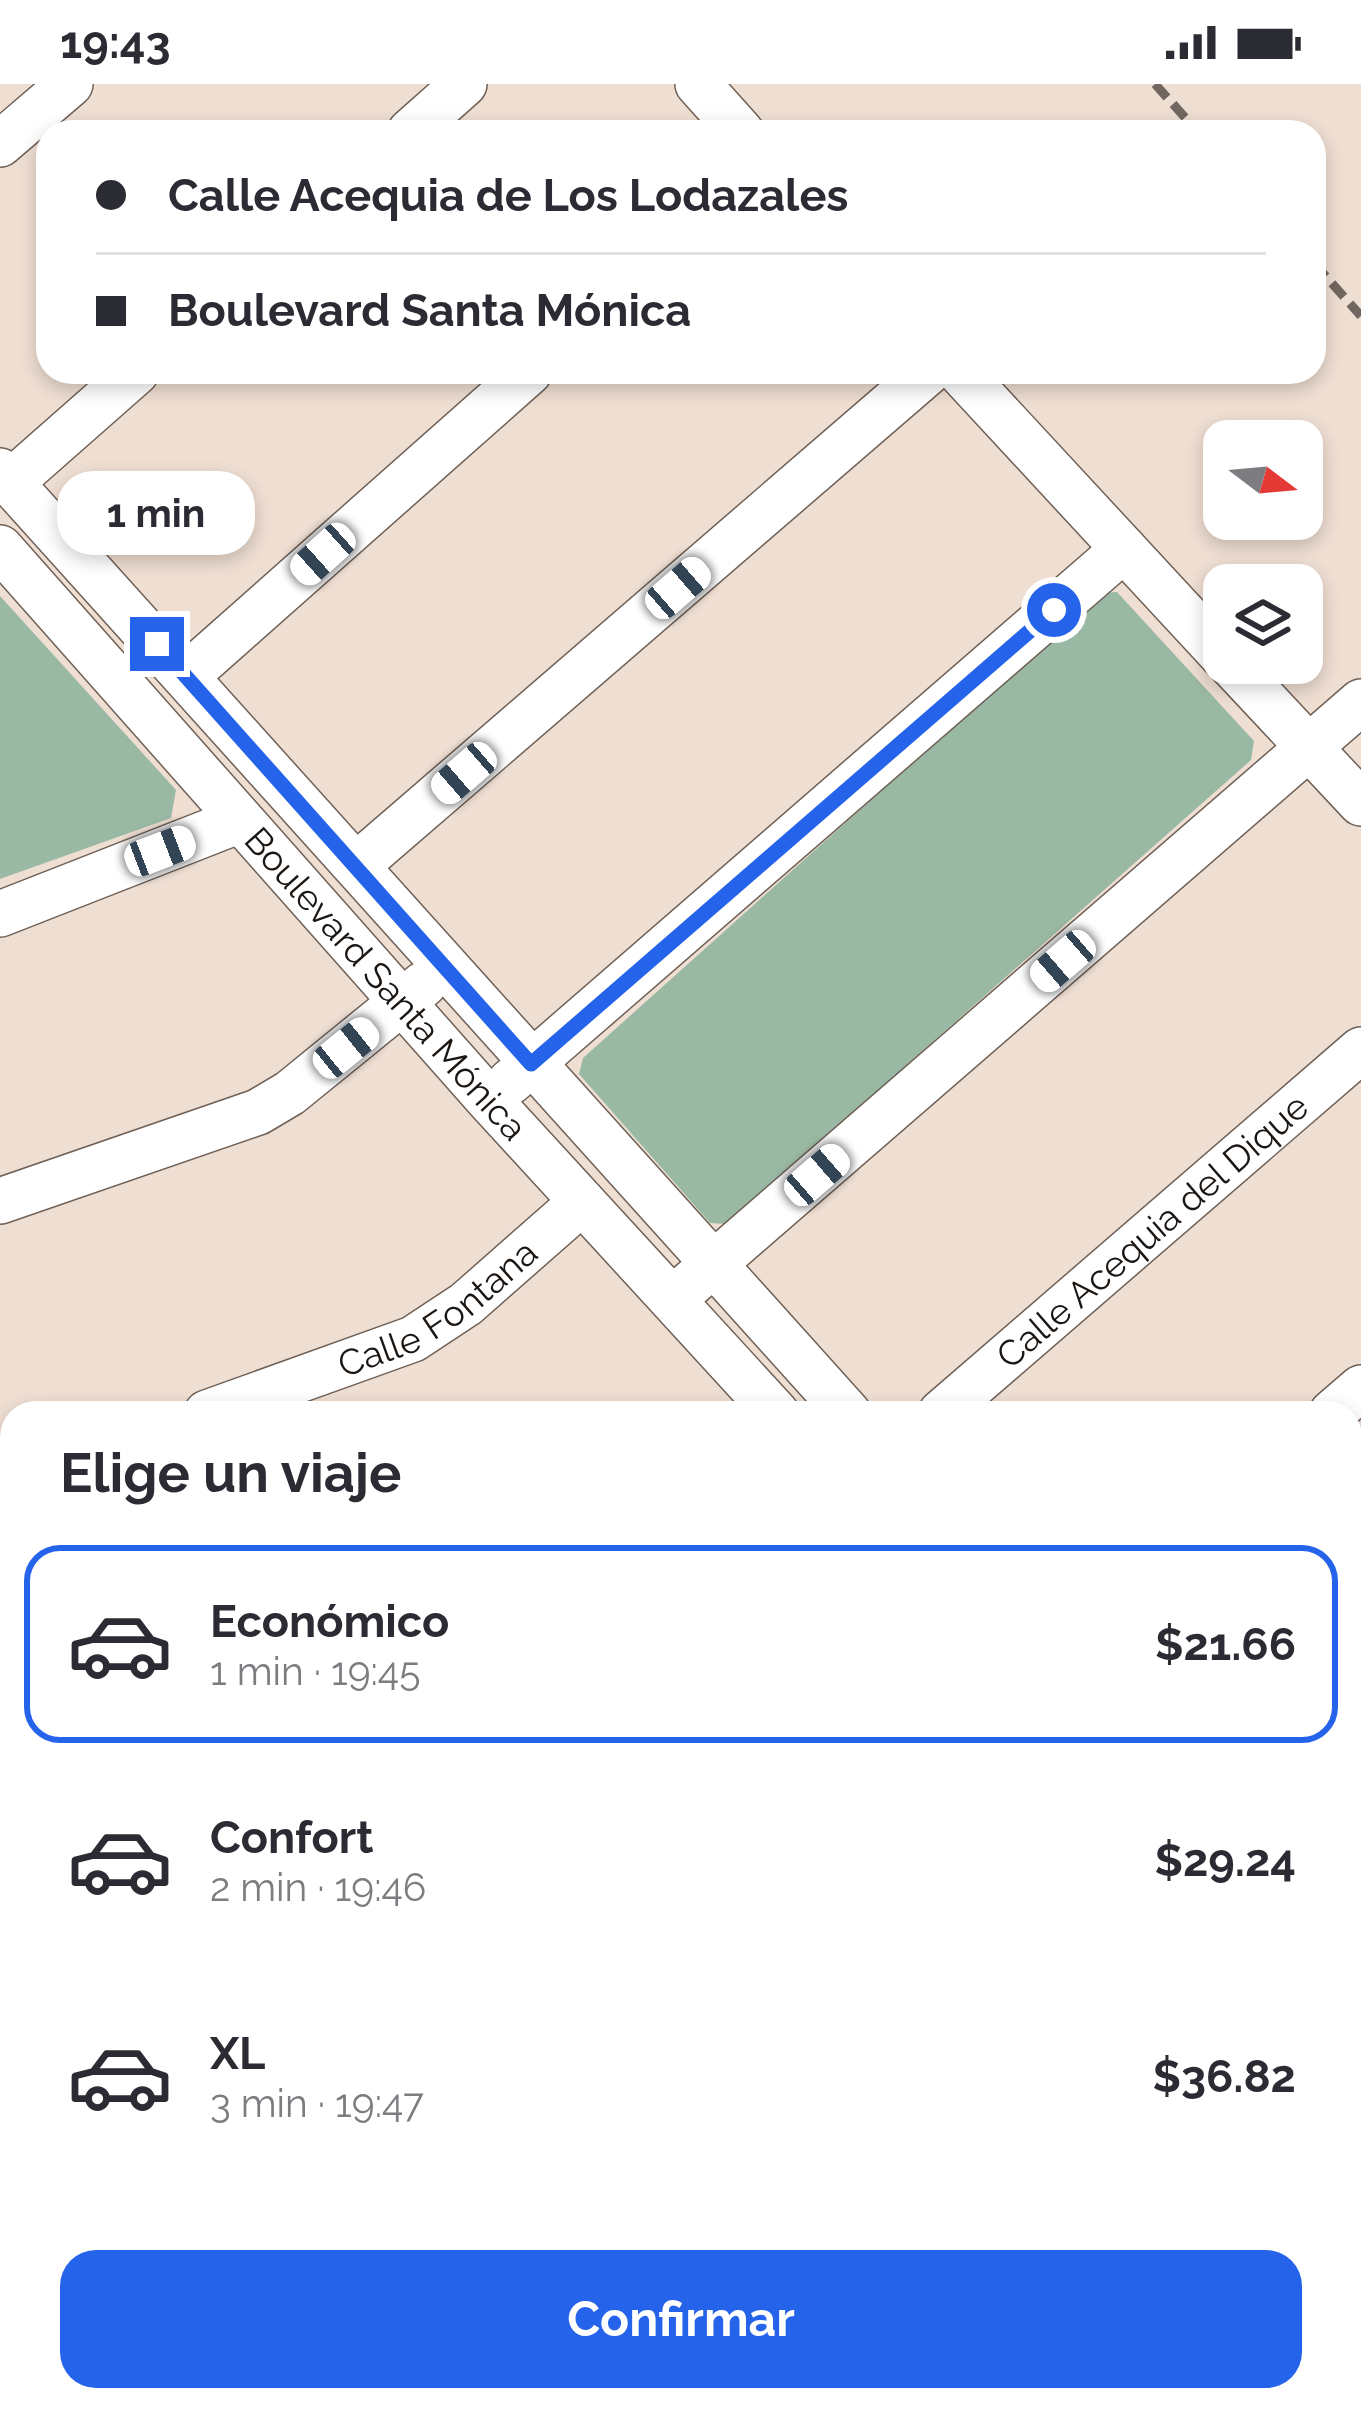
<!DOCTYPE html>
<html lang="es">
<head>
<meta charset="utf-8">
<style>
  body { margin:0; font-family:Raleway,sans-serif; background:#f7f7f7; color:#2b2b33; height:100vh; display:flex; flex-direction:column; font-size:45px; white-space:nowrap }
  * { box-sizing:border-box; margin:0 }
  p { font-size:39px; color:#7c7c81 }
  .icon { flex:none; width:66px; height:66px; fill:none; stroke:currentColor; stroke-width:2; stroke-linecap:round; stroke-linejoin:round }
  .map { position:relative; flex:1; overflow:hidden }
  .drawer { position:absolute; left:0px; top:1317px; width:1362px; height:1011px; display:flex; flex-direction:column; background:#fff; border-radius:36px 36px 0 0; box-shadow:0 6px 18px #0003 }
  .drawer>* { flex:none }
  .top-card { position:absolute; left:36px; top:36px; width:1290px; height:264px; border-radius:36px; box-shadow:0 6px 18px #0003; display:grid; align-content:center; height:264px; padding:0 60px; background:#fff }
  .needle { width:78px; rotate:106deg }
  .tools { position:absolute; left:1203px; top:336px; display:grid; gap:24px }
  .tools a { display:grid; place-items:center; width:120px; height:120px; border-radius:24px; background:#fff; box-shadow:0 6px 18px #0003; font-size:60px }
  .end { position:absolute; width:54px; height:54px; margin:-27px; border:15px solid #2563eb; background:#fff; box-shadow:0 0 0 6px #fff }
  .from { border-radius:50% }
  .bubble { position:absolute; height:84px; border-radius:36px; background:#fff; box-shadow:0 6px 18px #0003; font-size:39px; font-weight:700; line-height:84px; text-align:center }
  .car { position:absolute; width:36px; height:72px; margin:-36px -18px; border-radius:15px; box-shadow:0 0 9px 3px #0007; background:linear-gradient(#fff 24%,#345 0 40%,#fff 0 76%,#345 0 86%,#fff 0) }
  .top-card b { display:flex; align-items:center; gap:42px; height:114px; font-size:45px }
  .top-card b+b { border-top:3px solid #e1e1e2 }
  .top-card i { width:30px; height:30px; background:#2b2b33 }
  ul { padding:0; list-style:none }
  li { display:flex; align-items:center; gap:36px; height:198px; margin:0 24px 18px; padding:0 36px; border:6px solid transparent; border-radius:36px }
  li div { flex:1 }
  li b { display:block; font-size:45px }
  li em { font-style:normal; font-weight:700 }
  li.on { border-color:#2563eb }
  li>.icon { width:108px; height:108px; stroke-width:1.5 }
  h2 { padding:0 60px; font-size:54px; line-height:144px }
  .primary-button { display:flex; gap:24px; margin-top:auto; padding:24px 60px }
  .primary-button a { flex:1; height:138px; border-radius:36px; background:#2563eb; color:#fff; font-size:48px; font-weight:700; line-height:138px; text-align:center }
  .status { display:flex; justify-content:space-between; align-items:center; height:84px; padding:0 60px; background:#fff; direction:ltr }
  .status svg { height:33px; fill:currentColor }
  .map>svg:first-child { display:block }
</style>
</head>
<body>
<div class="status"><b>19:43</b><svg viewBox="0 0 49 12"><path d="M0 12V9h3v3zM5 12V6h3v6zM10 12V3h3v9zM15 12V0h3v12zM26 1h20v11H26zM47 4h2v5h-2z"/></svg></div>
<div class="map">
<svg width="1361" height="2326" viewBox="0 0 1361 2326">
  <rect width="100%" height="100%" fill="#efded2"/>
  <!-- green -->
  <g fill="#9ab9a4">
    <path d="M 1117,508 L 1254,657 L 1251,676 L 727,1140 L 710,1139 L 579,990 L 583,974 L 1102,509 Z"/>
    <path d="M 0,512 L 176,706 L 171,734 L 0,795 Z"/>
  </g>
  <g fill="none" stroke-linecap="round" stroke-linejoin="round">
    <defs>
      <g id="minor">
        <path d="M 698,0 L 741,48"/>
        <path d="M 410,48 L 464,0"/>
        <path d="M 0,60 L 70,0"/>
        <path d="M 960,288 L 1224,573"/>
        <path d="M 0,387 L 848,1329"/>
        <path d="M 10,399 L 136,288"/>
        <path id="s1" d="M 0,464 L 489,1016 L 776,1329"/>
        <path d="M 1230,579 L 1361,719"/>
        <path d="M 186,592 L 529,288"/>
        <path d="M 357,781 L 928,288"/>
        <path d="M 0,830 L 240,736"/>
        <path d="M 510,998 L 1124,465"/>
        <path d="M 0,1117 L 258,1028 L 290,1009 L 424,900"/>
        <path d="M 688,1202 L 1361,618"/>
        <path id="s2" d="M 207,1329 L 413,1255 L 466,1220 L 582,1118"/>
        <path id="s3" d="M 941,1329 L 1361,966"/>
        <path d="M 1332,1329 L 1361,1304"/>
        <path d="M 0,1403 L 12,1399"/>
        <path d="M 1350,1659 L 1361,1649"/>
        <path d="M 0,1684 L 12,1680"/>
        <path d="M 0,1806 L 12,1830"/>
        <path d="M 1350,1944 L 1361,1939"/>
        <path d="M 1350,1992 L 1361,2013"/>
        <path d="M 1350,2095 L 1361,2116"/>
        <path d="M 1168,2316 L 1173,2326"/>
        <path d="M 226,2326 L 255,2316"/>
        <path d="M 1050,2326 L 1080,2316"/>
      </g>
    </defs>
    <!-- minor casing -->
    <use href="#minor" stroke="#6f6056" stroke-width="48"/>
    <!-- minor -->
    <use href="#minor" stroke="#fff" stroke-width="45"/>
    <!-- rail -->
    <g stroke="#726760" stroke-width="9" stroke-dasharray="18 9" stroke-linecap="butt">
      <path d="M 1155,0 L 1198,48"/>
      <path d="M 1314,179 L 1361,232"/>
    </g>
  </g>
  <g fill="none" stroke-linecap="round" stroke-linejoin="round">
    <!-- route -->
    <path stroke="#2563eb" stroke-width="15" d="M 157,560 L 531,980 L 1054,526"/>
  </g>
  <g text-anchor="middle" stroke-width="9" stroke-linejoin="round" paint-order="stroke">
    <!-- street labels -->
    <g font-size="36" fill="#1c1612" stroke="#efded2">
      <text dy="13" stroke="none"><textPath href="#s1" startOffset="582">Boulevard Santa Mónica</textPath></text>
      <text dy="13" stroke="none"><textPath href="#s3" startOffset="279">Calle Acequia del Dique</textPath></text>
      <text dy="13" stroke="none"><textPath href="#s2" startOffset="255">Calle Fontana</textPath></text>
    </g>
  </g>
</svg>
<div class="tools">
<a><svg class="needle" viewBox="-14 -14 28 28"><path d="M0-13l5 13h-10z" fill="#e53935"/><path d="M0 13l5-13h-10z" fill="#7c7c81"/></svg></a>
<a><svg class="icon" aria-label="layers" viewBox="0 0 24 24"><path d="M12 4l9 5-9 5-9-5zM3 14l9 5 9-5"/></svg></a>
</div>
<i class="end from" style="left:1054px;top:526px"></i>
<i class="end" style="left:157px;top:560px"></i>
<div class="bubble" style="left:57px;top:387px;width:198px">1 min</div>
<i class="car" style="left:323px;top:470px;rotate:228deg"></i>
<i class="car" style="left:678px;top:504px;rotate:49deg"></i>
<i class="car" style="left:464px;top:689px;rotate:229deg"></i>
<i class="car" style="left:160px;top:767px;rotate:69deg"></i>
<i class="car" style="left:1063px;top:877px;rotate:229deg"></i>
<i class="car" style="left:346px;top:964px;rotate:51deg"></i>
<i class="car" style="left:817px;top:1091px;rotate:49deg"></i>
<div class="top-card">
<b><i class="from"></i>Calle Acequia de Los Lodazales</b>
<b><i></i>Boulevard Santa Mónica</b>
</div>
<section class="drawer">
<h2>Elige un viaje</h2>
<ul>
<li class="on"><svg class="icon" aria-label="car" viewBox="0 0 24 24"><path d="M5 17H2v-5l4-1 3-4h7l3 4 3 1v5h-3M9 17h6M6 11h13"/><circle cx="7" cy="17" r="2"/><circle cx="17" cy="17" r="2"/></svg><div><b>Económico</b><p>1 min · 19:45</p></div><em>$21.66</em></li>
<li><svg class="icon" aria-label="car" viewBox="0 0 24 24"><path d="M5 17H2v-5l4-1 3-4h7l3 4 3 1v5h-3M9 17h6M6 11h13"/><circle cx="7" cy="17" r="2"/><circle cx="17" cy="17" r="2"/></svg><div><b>Confort</b><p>2 min · 19:46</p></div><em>$29.24</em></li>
<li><svg class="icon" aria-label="car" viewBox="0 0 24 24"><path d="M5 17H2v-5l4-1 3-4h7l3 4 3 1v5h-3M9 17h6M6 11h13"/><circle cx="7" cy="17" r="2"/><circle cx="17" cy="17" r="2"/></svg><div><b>XL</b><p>3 min · 19:47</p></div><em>$36.82</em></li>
</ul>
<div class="primary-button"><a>Confirmar</a></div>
</section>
</div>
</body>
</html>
